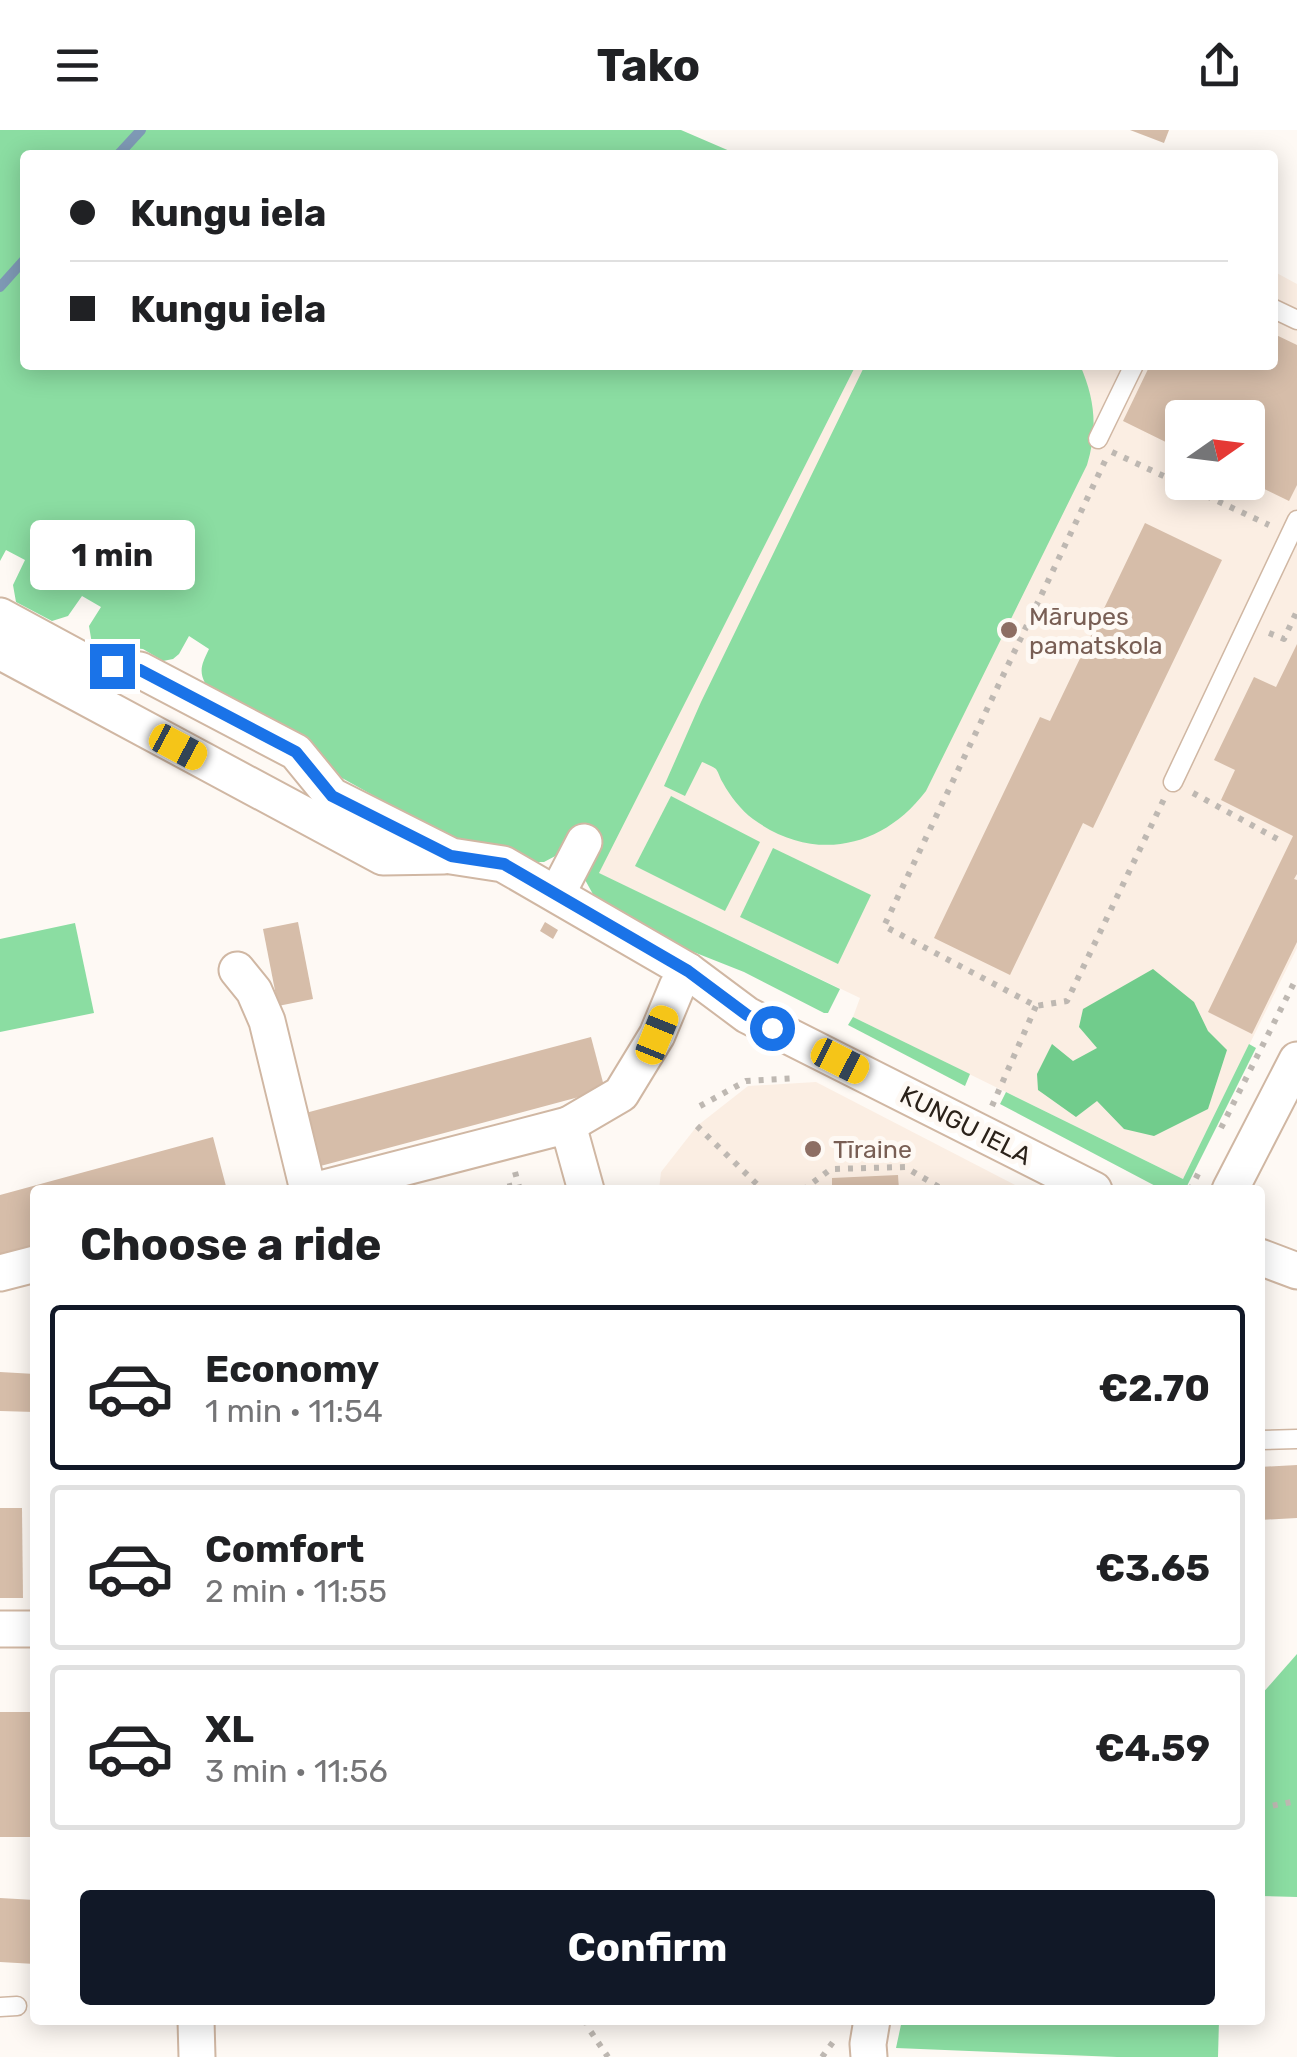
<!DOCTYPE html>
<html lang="en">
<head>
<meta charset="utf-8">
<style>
  body { margin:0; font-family:Rubik,sans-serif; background:#f2f2f2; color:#202124; height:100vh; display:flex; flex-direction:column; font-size:38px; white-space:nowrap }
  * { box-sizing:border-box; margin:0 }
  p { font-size:32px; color:#757577 }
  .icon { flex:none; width:55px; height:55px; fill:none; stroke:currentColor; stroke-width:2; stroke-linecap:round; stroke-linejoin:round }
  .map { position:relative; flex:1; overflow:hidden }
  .panel { position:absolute; left:30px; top:1055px; width:1235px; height:840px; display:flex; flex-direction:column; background:#fff; border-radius:10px; box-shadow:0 5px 25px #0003 }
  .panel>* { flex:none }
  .banner { position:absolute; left:20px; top:20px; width:1258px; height:220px; border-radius:10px; box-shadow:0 5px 25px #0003; display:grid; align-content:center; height:220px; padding:0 50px; background:#fff }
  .needle { width:65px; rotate:76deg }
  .tools { position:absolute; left:1165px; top:270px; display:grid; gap:20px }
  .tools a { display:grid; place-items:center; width:100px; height:100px; border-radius:10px; background:#fff; box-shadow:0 5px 25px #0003; font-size:50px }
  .end { position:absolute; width:45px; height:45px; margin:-22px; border:12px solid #1a73e8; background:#fff; box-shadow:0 0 0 5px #fff }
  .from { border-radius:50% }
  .bubble { position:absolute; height:70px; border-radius:10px; background:#fff; box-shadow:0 5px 25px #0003; font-size:32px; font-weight:700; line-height:70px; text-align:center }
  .car { position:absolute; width:30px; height:60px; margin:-30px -15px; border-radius:12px; box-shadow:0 0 8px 2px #0007; background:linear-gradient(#f5c518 24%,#345 0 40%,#f5c518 0 76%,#345 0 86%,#f5c518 0) }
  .banner b { display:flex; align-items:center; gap:35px; height:95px; font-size:38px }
  .banner b+b { border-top:2px solid #e0e0e0 }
  .banner i { width:25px; height:25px; background:#202124 }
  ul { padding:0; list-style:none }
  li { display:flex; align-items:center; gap:30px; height:165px; margin:0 20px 15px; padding:0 30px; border:5px solid #e0e0e0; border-radius:10px }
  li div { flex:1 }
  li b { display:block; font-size:38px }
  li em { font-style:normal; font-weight:700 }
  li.active { border-color:#111827 }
  li>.icon { width:90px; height:90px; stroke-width:1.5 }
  h2 { padding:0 50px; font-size:45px; line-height:120px }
  .action { display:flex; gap:20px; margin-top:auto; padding:20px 50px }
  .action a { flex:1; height:115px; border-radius:10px; background:#111827; color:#fff; font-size:40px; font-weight:700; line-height:115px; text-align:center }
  header { display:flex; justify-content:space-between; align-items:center; height:130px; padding:0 50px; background:#fff; font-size:45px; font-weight:700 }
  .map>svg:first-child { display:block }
</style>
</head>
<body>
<header><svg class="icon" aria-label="menu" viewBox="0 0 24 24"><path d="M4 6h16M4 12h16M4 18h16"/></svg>Tako<svg class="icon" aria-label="share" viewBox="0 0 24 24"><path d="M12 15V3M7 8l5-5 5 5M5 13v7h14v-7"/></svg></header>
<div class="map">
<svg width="1297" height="1927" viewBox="0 0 1297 1927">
  <rect width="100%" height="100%" fill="#fef9f4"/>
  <!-- built -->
  <g fill="#fbeee3" fill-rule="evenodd">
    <path d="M 1273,141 L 1297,154 L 1297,818 L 1183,1049 L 853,887 L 860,868 L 598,743 L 856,235 L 1272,235 ZM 1182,288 L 1248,288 L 1248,352 L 1182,352 Z"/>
    <path d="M 816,952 L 1025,1060 L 659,1060 L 661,1042 L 697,996 L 748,956 Z"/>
  </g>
  <!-- green -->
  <g fill="#8bdda2">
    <path d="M 0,0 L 681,0 L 739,25 L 25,25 L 25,235 L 856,235 L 599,743 L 840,859 L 828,883 L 824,883 L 744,842 L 691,821 L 594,766 L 584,748 L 561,723 L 544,732 L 533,732 L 508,716 L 453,710 L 342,648 L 305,606 L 205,553 C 198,540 203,532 209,519 L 189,506 L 179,524 L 173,529 L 163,531 L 143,519 L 92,514 L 89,496 L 101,477 L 82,466 L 68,486 L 52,491 L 16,472 L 13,455 L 25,430 L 6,420 L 0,431 Z"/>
    <path d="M 865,235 L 1080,235 C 1095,269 1098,299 1087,335 L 926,661 C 882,719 813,733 753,689 C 741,680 730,666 723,653 C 720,649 719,643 716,639 C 714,637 705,633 702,632 L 685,666 L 664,656 L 701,572 Z"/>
    <path d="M 671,666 L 760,712 L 725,781 L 635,736 Z"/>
    <path d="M 773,718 L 871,765 L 838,834 L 740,787 Z"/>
    <path d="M 75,793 L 94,883 L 0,902 L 0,809 Z"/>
    <path d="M 853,887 L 970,944 L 965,956 L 848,895 Z"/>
    <path d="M 1249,914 L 1256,918 L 1185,1060 L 1163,1060 L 1000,974 L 1006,962 L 1183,1049 Z"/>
    <path d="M 1297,1524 L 1297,1767 L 1260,1766 L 1260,1566 Z"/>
    <path d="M 902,1890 L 1219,1890 L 1218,1927 L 1117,1927 L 896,1918 Z"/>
  </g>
  <!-- forest -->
  <path fill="#71cc8c" d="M 1153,839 L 1194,872 L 1208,901 L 1227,920 L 1208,979 L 1154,1006 L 1124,999 L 1097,971 L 1076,987 L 1038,960 L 1037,944 L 1052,914 L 1073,931 L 1097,918 L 1079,897 L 1083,879 Z"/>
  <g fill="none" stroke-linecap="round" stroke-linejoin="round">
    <!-- stream -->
    <g stroke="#7f9ab6" stroke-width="10">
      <path d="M 118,25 L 141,0"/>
      <path d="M 0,157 L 25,129"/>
    </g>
  </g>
  <!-- building -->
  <g fill="#d6bda9">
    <path d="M 1130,0 L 1169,0 L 1164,13 Z"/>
    <path d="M 1272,203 L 1297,215 L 1297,355 L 1289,371 L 1248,351 L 1248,288 L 1182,288 L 1182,320 L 1123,291 L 1150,235 L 1272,235 Z"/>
    <path d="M 1145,393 L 1222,430 L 1093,698 L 1083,693 L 1010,845 L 934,808 L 1040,587 L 1050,591 Z"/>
    <path d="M 1297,514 L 1297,744 L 1294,749 L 1297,750 L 1297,812 L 1252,904 L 1208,882 L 1293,706 L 1221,670 L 1235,640 L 1214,630 L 1254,547 L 1276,557 Z"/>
    <path d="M 298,792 L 313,869 L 278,876 L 263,799 Z"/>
    <path d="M 545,792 L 558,800 L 553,809 L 540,801 Z"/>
    <path d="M 591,907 L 605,960 L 313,1038 L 298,985 Z"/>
    <path d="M 213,1007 L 227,1060 L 35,1060 L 35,1119 L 0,1129 L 0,1065 Z"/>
    <path d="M 898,1045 L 899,1060 L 832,1060 L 832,1048 Z"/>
    <path d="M 0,1242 L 35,1244 L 35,1282 L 0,1281 Z"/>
    <path d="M 1297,1335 L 1297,1388 L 1260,1390 L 1260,1337 Z"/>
    <path d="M 0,1378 L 22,1378 L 23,1468 L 0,1468 Z"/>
    <rect x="0" y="1582" width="35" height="125"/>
    <path d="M 0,1768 L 35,1770 L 35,1834 L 0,1832 Z"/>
  </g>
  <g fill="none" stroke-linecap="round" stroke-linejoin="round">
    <defs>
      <g id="lane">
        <path d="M 1272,178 L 1297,190"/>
        <path d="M 1098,309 L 1134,235"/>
        <path d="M 1173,652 L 1297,390"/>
        <path d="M 1260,1310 L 1297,1309"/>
        <path d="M 0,1877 L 17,1876"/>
      </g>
      <g id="street">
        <path d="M 0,486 L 85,532 L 140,540 L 296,622 L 332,666 L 451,726 L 503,734 L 688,841 L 747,885 L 1094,1060"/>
        <path d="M 0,517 L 7,525 L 383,727 L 444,726"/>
        <path d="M 557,764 L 584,712"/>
        <path d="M 237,840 L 254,861 L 267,891 L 308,1060"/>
        <path d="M 568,995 L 621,964 L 657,905 L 677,857 L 688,841"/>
        <path d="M 317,1060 L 568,995 L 586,1060"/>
        <path d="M 1230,1060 L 1297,930"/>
        <path d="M 1260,1127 L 1297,1141"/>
        <path d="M 0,1143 L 35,1134"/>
        <path d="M 0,1499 L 35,1499"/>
        <path d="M 196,1890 L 197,1927"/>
        <path d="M 869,1927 L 868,1914 L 872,1890"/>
      </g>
    </defs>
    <!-- lane casing -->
    <use href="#lane" stroke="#d0b7a3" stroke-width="21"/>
    <!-- street casing -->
    <use href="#street" stroke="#d0b7a3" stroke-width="39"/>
    <!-- path -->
    <g stroke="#beb8b2" stroke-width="6" stroke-dasharray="5 8" stroke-linecap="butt">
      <path d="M 1112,322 L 1269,395"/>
      <path d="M 1105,331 L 884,796 L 1036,876 L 1067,871 L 1164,669"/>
      <path d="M 1269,503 L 1284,509 L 1297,481"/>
      <path d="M 1193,663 L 1281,711"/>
      <path d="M 700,976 L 746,951 L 797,948"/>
      <path d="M 992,976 L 1036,876"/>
      <path d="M 697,996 L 763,1060"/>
      <path d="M 1221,998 L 1297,847"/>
      <path d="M 515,1042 L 520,1060"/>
      <path d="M 495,1060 L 518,1054"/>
      <path d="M 803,1060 L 831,1039 L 905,1037 L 944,1060"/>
      <path d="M 1190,1060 L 1200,1040"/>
      <path d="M 1260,1678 L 1297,1671"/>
      <path d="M 586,1890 L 587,1896 L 608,1927"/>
      <path d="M 822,1927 L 836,1908"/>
    </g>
    <!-- lane -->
    <use href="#lane" stroke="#fff" stroke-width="18"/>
    <!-- street -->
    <use href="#street" stroke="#fff" stroke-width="35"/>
  </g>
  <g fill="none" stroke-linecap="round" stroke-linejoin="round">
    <!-- route -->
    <path stroke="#1a73e8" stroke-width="12" d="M 112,536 L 140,540 L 296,622 L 332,666 L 451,726 L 504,734 L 688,841 L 747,885 L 772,898"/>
  </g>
  <!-- markers -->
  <g fill="#8d6e63" stroke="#fef9f4" stroke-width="4">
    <circle cx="1009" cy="500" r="10"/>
    <circle cx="813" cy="1019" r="10"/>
  </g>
  <g text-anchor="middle" stroke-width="10" stroke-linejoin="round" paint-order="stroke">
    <!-- education labels -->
    <g font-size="25" fill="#785e54" stroke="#fef9f4" text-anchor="start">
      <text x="1029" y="495">Mārupes<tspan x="1029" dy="29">pamatskola</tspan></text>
      <text x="833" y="1028">Tīraine</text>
    </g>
    <!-- street labels -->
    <g font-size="25" fill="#2b221a" stroke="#fef9f4">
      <text transform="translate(966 995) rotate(27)" y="9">KUNGU IELA</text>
    </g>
  </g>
</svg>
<div class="tools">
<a><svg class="needle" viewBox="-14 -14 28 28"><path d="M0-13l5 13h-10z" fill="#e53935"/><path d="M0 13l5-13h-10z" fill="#757577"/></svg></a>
</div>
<i class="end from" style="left:772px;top:898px"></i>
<i class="end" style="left:112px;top:536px"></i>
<div class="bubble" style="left:30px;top:390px;width:165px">1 min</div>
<i class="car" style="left:178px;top:617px;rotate:118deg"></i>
<i class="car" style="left:657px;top:905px;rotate:22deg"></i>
<i class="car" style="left:840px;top:931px;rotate:117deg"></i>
<div class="banner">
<b><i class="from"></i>Kungu iela</b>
<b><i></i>Kungu iela</b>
</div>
<section class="panel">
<h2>Choose a ride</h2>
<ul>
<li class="active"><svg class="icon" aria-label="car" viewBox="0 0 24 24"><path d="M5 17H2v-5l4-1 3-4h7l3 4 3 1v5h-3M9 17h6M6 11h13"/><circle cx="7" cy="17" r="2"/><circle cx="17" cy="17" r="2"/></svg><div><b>Economy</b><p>1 min · 11:54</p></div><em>€2.70</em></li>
<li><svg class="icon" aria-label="car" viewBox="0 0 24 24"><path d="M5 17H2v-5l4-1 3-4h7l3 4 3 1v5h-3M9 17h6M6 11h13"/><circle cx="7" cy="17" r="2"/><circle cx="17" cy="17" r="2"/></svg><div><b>Comfort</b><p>2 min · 11:55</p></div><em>€3.65</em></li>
<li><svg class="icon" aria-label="car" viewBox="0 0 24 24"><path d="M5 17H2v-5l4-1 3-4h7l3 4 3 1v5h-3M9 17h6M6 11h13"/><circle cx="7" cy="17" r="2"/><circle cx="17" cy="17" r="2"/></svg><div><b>XL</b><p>3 min · 11:56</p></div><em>€4.59</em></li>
</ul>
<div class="action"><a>Confirm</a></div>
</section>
</div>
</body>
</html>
